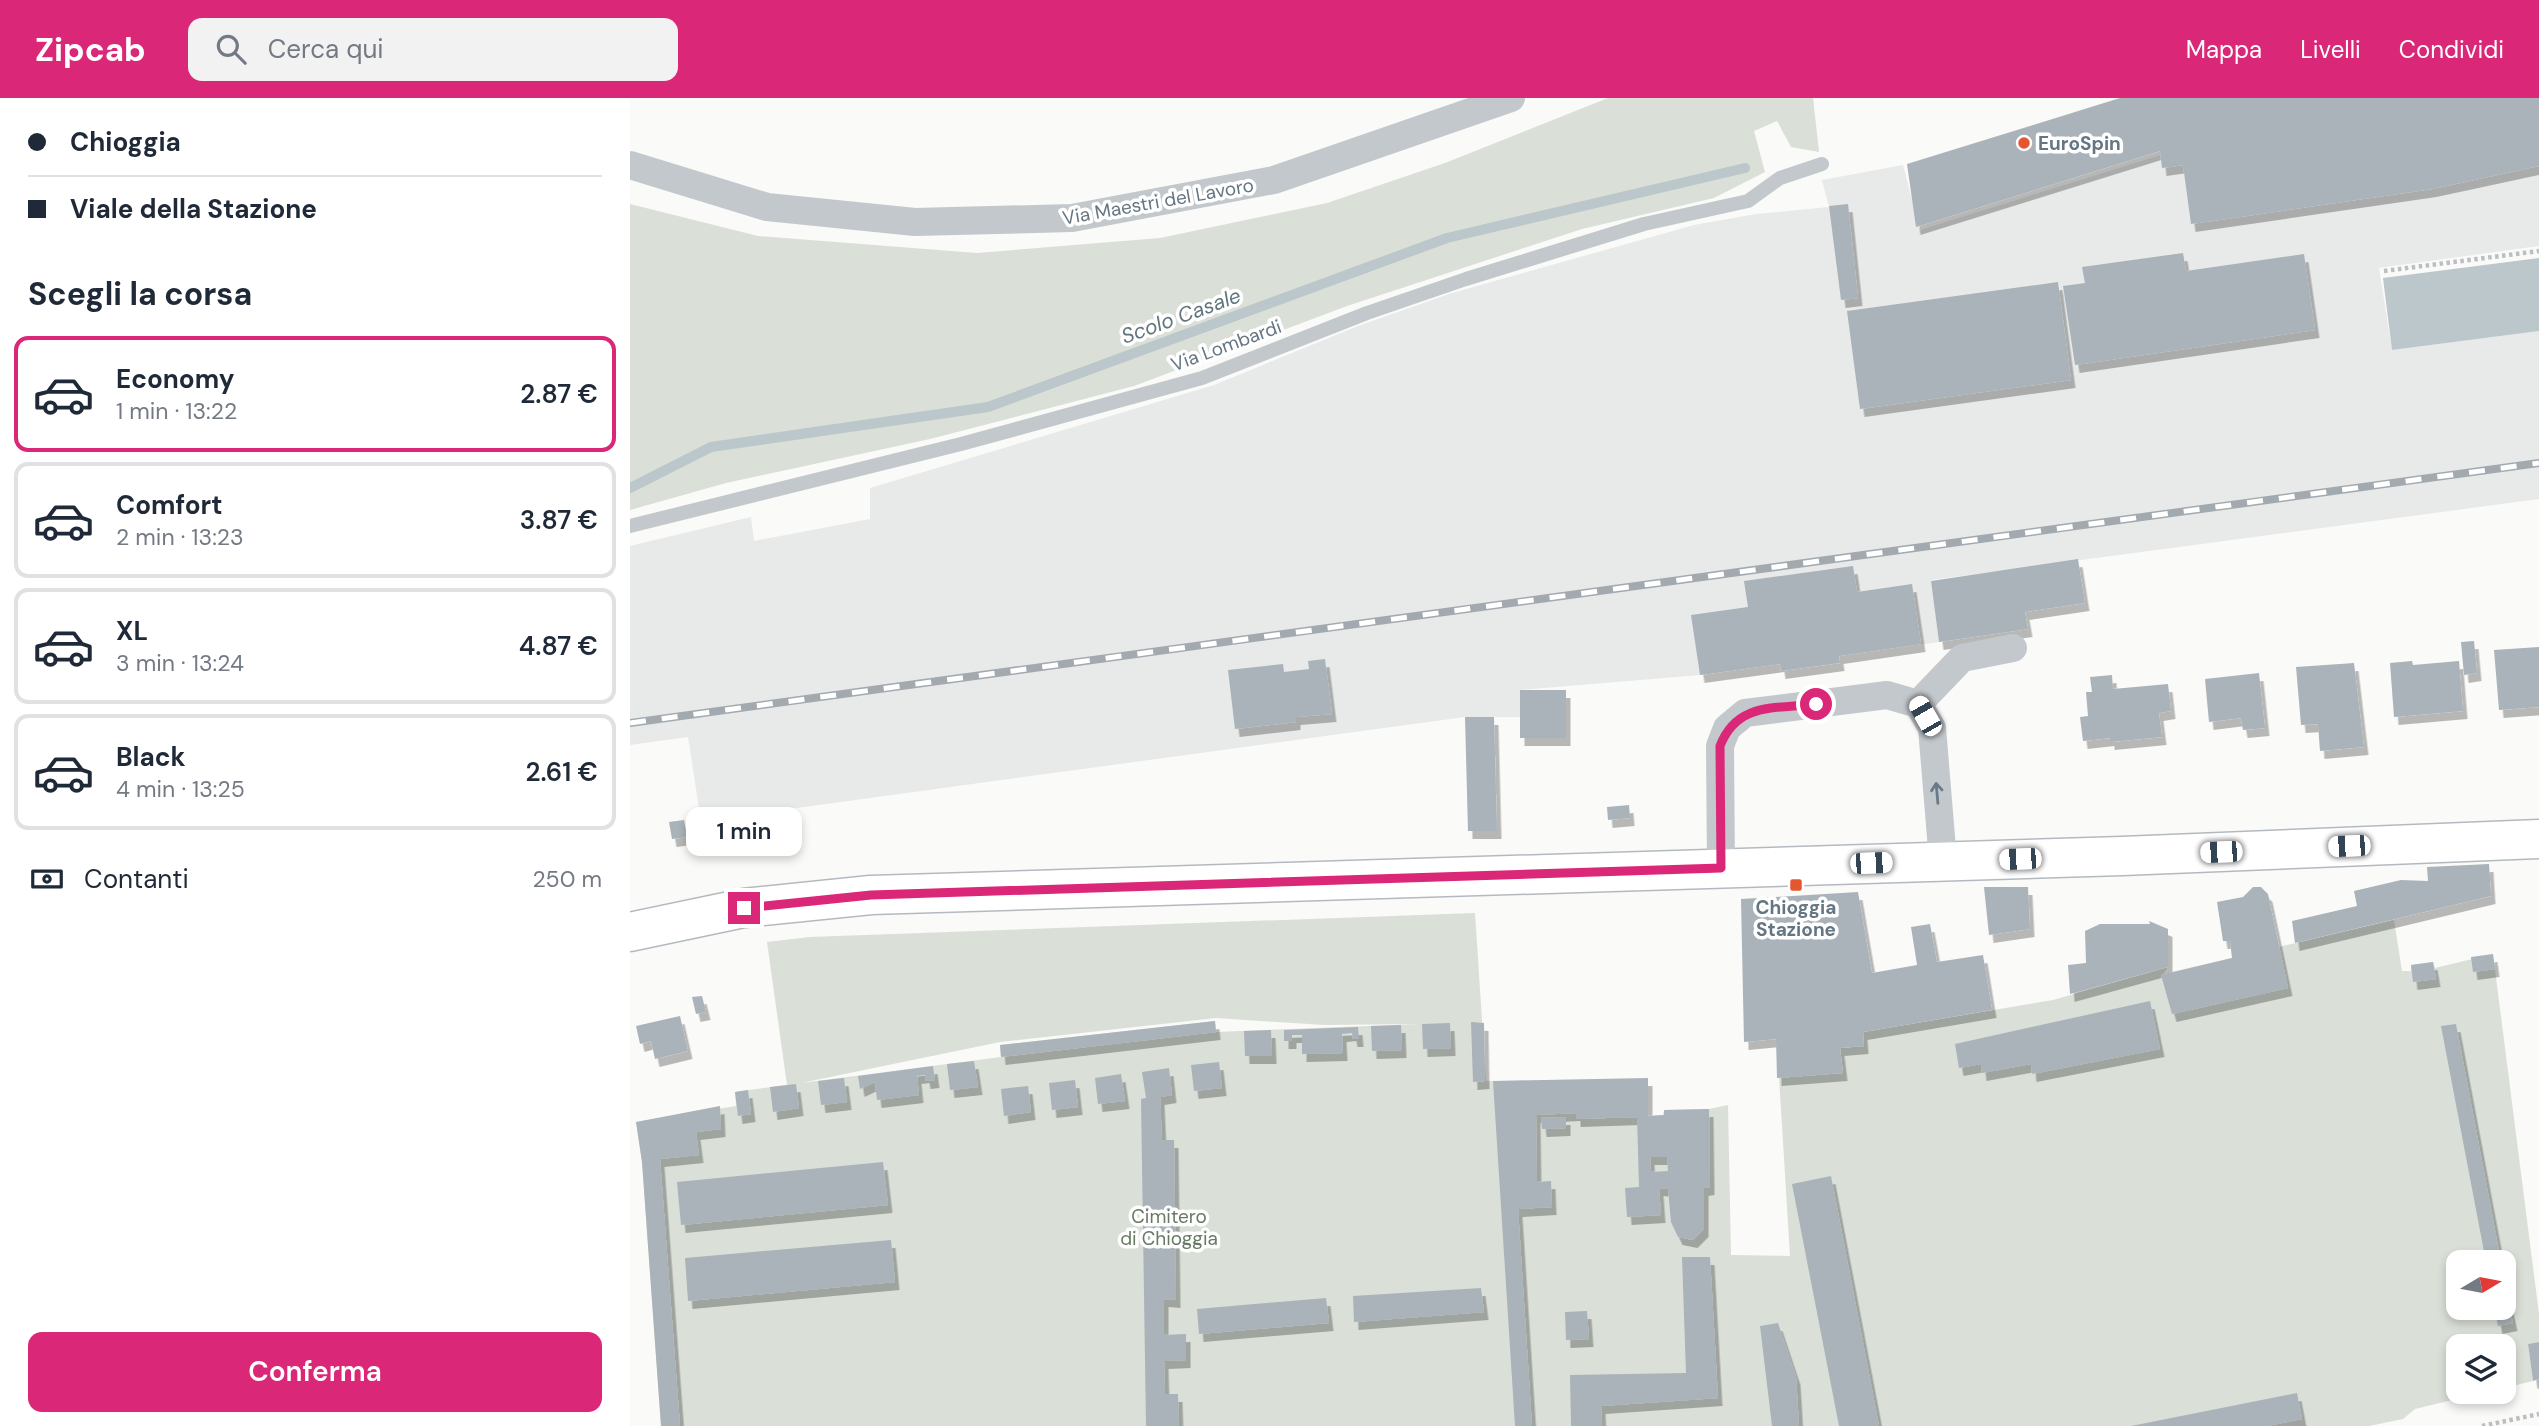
<!DOCTYPE html>
<html lang="it">
<head>
<meta charset="utf-8">
<style>
  body { margin:0; font-family:"DM Sans",sans-serif; background:#f2f2f3; color:#1f2937; height:100vh; display:flex; flex-direction:column; font-size:26px; white-space:nowrap }
  * { box-sizing:border-box; margin:0 }
  p { font-size:23px; color:#747a83 }
  .icon { flex:none; width:38px; height:38px; fill:none; stroke:currentColor; stroke-width:2; stroke-linecap:round; stroke-linejoin:round }
  .map { position:relative; flex:1; overflow:hidden }
  .panel { display:flex; flex-direction:column; background:#fff; width:630px }
  .panel>* { flex:none }
  .top-card { display:grid; align-content:center; height:154px; padding:0 28px; background:#fff }
  .needle { width:46px; rotate:80deg }
  .tools { position:absolute; left:1816px; top:1152px; display:grid; gap:14px }
  .tools a { display:grid; place-items:center; width:70px; height:70px; border-radius:14px; background:#fff; box-shadow:0 4px 10px #0003; font-size:35px }
  .end { position:absolute; width:32px; height:32px; margin:-16px; border:9px solid #db2777; background:#fff; box-shadow:0 0 0 4px #fff }
  .from { border-radius:50% }
  .bubble { position:absolute; height:49px; border-radius:14px; background:#fff; box-shadow:0 4px 10px #0003; font-size:23px; font-weight:600; line-height:49px; text-align:center }
  .car { position:absolute; width:21px; height:42px; margin:-21px -10px; border-radius:9px; box-shadow:0 0 5px 2px #0007; background:linear-gradient(#fff 24%,#345 0 40%,#fff 0 76%,#345 0 86%,#fff 0) }
  .top-card b { display:flex; align-items:center; gap:24px; height:66px; font-size:26px }
  .top-card b+b { border-top:2px solid #e0e1e3 }
  .top-card i { width:18px; height:18px; background:#1f2937 }
  ul { padding:0; list-style:none }
  li { display:flex; align-items:center; gap:21px; height:116px; margin:0 14px 10px; padding:0 14px; border:4px solid #e0e1e3; border-radius:14px }
  li div { flex:1 }
  li b { display:block; font-size:26px }
  li em { font-style:normal; font-weight:600 }
  li.active { border-color:#db2777 }
  li>.icon { width:63px; height:63px; stroke-width:1.5 }
  h2 { padding:0 28px; font-size:32px; line-height:84px }
  .pay { display:flex; align-items:center; gap:18px; height:77px; padding:0 28px; font-size:26px }
  .pay p { margin-inline-start:auto }
  .cta { display:flex; gap:14px; margin-top:auto; padding:14px 28px }
  .cta a { flex:1; height:80px; border-radius:14px; background:#db2777; color:#fff; font-size:28px; font-weight:600; line-height:80px; text-align:center }
  header { display:flex; align-items:center; gap:42px; box-sizing:border-box; height:98px; padding:0 35px; background:#db2777; color:#fff }
  header strong { font-size:33px }
  nav { display:flex; gap:38px; margin-inline-start:auto; font-size:24px }
  .search { width:490px; height:63px; background:#f2f2f3; display:flex; align-items:center; gap:18px; box-sizing:border-box; padding:0 24px; border-radius:14px; color:#747a83; font-size:26px }
  main { display:flex; flex:1; min-height:0 }
  .map>svg:first-child { display:block }
</style>
</head>
<body>
<header>
<strong>Zipcab</strong>
<div class="search"><svg class="icon" aria-label="search" viewBox="0 0 24 24"><circle cx="10" cy="10" r="6"/><path d="M15 15l6 6"/></svg>Cerca qui</div>
<nav><a>Mappa</a><a>Livelli</a><a>Condividi</a></nav>
</header>
<main>
<section class="panel">
<div class="top-card">
<b><i class="from"></i>Chioggia</b>
<b><i></i>Viale della Stazione</b>
</div>
<h2>Scegli la corsa</h2>
<ul>
<li class="active"><svg class="icon" aria-label="car" viewBox="0 0 24 24"><path d="M5 17H2v-5l4-1 3-4h7l3 4 3 1v5h-3M9 17h6M6 11h13"/><circle cx="7" cy="17" r="2"/><circle cx="17" cy="17" r="2"/></svg><div><b>Economy</b><p>1 min · 13:22</p></div><em>2.87 €</em></li>
<li><svg class="icon" aria-label="car" viewBox="0 0 24 24"><path d="M5 17H2v-5l4-1 3-4h7l3 4 3 1v5h-3M9 17h6M6 11h13"/><circle cx="7" cy="17" r="2"/><circle cx="17" cy="17" r="2"/></svg><div><b>Comfort</b><p>2 min · 13:23</p></div><em>3.87 €</em></li>
<li><svg class="icon" aria-label="car" viewBox="0 0 24 24"><path d="M5 17H2v-5l4-1 3-4h7l3 4 3 1v5h-3M9 17h6M6 11h13"/><circle cx="7" cy="17" r="2"/><circle cx="17" cy="17" r="2"/></svg><div><b>XL</b><p>3 min · 13:24</p></div><em>4.87 €</em></li>
<li><svg class="icon" aria-label="car" viewBox="0 0 24 24"><path d="M5 17H2v-5l4-1 3-4h7l3 4 3 1v5h-3M9 17h6M6 11h13"/><circle cx="7" cy="17" r="2"/><circle cx="17" cy="17" r="2"/></svg><div><b>Black</b><p>4 min · 13:25</p></div><em>2.61 €</em></li>
</ul>
<div class="pay"><svg class="icon" aria-label="cash" viewBox="0 0 24 24"><path d="M3 7h18v10H3z"/><circle cx="12" cy="12" r="2"/></svg>Contanti<p>250 m</p></div>
<div class="cta"><a>Conferma</a></div>
</section>
<div class="map">
<svg width="1909" height="1328" viewBox="0 0 1909 1328">
  <defs>
    <filter id="shadow"><feDropShadow dx="4.5" dy="8" stdDeviation="0" flood-color="#0004"/></filter>
  </defs>
  <rect width="100%" height="100%" fill="#fafaf8"/>
  <!-- built -->
  <path fill="#e8e9e9" d="M 1909,0 L 1909,148 L 1749,170 L 1762,252 L 1909,233 L 1909,401 L 1301,482 L 1309,544 L 1070,577 L 890,592 L 890,619 L 835,619 L 71,723 L 58,639 L 0,647 L 0,448 L 121,419 L 124,443 L 240,421 L 240,390 L 584,287 L 728,228 L 822,195 L 1064,127 L 1126,116 L 1199,109 L 1192,82 L 1273,67 L 1290,132 L 1534,56 Z"/>
  <!-- green -->
  <g fill="#dadfd7" fill-rule="evenodd">
    <path d="M 978,0 L 1183,0 L 1189,54 L 1161,49 L 1147,23 L 1124,33 L 1135,74 L 1084,100 L 952,131 L 717,208 L 504,288 L 300,341 L 96,385 L 0,412 L 0,106 L 128,138 L 347,155 L 530,140 L 697,105 L 815,65 Z"/>
    <path d="M 845,815 L 856,983 L 902,983 L 1018,1018 L 1033,1017 L 1034,1012 L 1079,1011 L 1098,1007 L 1101,1157 L 1160,1158 L 1149,979 L 1213,975 L 1210,950 L 1234,948 L 1233,934 L 1423,902 L 1538,869 L 1533,876 L 1764,822 L 1772,873 L 1781,873 L 1781,867 L 1803,864 L 1805,870 L 1863,856 L 1909,1216 L 1909,1244 L 1898,1246 L 1903,1283 L 1874,1290 L 1874,1248 L 1829,1248 L 1829,1293 L 1859,1293 L 1785,1311 L 1773,1321 L 1739,1328 L 31,1328 L 12,1064 L 6,1024 L 106,1008 L 105,994 L 157,987 L 137,844 L 180,839 ZM 586,920 L 694,927 L 789,926 L 586,934 L 585,923 L 370,947 L 371,959 L 171,985 L 370,944 ZM 1829,1164 L 1874,1164 L 1874,1209 L 1829,1209 Z"/>
  </g>
  <!-- water -->
  <path fill="#bbc7cb" d="M 1909,160 L 1909,233 L 1762,252 L 1753,180 Z"/>
  <g fill="none" stroke-linecap="round" stroke-linejoin="round">
    <!-- stream -->
    <path stroke="#bbc7cb" stroke-width="10" d="M 0,390 L 81,349 L 358,309 L 817,140 L 1115,70"/>
  </g>
  <!-- building -->
  <g fill="#aab3b9" fill-rule="evenodd" filter="url(#shadow)">
    <path d="M 1490,0 L 1909,0 L 1909,68 L 1802,91 L 1561,126 L 1553,67 L 1532,70 L 1530,53 L 1286,129 L 1277,66 Z"/>
    <path d="M 1218,106 L 1228,200 L 1211,202 L 1199,108 Z"/>
    <path d="M 1553,155 L 1556,173 L 1674,156 L 1685,232 L 1445,267 L 1433,188 L 1455,185 L 1452,169 Z"/>
    <path d="M 1428,184 L 1441,282 L 1230,311 L 1217,213 Z"/>
    <path d="M 1448,461 L 1455,505 L 1395,514 L 1398,531 L 1309,544 L 1301,483 Z"/>
    <path d="M 1223,468 L 1227,494 L 1282,486 L 1291,546 L 1209,558 L 1210,565 L 1151,573 L 1150,566 L 1070,577 L 1061,517 L 1118,509 L 1114,483 Z"/>
    <path d="M 1844,543 L 1847,575 L 1834,577 L 1831,544 Z"/>
    <path d="M 1909,549 L 1909,609 L 1869,612 L 1864,552 Z"/>
    <path d="M 695,561 L 702,616 L 666,619 L 666,624 L 605,631 L 598,572 L 653,566 L 654,574 L 679,571 L 678,563 Z"/>
    <path d="M 1782,563 L 1783,567 L 1829,563 L 1833,613 L 1764,619 L 1760,565 Z"/>
    <path d="M 1724,565 L 1734,649 L 1690,653 L 1688,626 L 1671,627 L 1666,569 Z"/>
    <path d="M 1629,575 L 1635,630 L 1613,632 L 1611,620 L 1579,624 L 1575,581 Z"/>
    <path d="M 1482,577 L 1483,591 L 1538,586 L 1541,613 L 1529,615 L 1532,639 L 1480,644 L 1480,640 L 1453,643 L 1450,619 L 1458,618 L 1456,594 L 1462,594 L 1460,579 Z"/>
    <rect x="890" y="592" width="46" height="48"/>
    <path d="M 835,619 L 864,619 L 867,733 L 838,733 Z"/>
    <path d="M 999,707 L 1000,720 L 978,722 L 977,709 Z"/>
    <path d="M 54,722 L 57,739 L 42,741 L 39,724 Z"/>
    <path d="M 1859,766 L 1861,798 L 1665,845 L 1662,823 L 1727,808 L 1724,793 L 1771,782 L 1798,783 L 1797,769 Z"/>
    <path d="M 1354,789 L 1398,789 L 1400,831 L 1359,837 Z"/>
    <path d="M 1623,789 L 1631,789 L 1638,796 L 1658,890 L 1542,916 L 1531,877 L 1602,860 L 1600,843 L 1593,843 L 1587,804 L 1613,799 Z"/>
    <path d="M 1228,794 L 1242,875 L 1287,867 L 1281,829 L 1300,826 L 1307,864 L 1353,857 L 1362,912 L 1233,934 L 1234,948 L 1210,950 L 1213,975 L 1147,980 L 1146,941 L 1114,944 L 1111,801 Z"/>
    <path d="M 1519,823 L 1538,831 L 1538,869 L 1440,896 L 1438,867 L 1456,865 L 1455,833 L 1470,826 L 1520,826 Z"/>
    <path d="M 1863,856 L 1865,871 L 1843,874 L 1841,859 Z"/>
    <path d="M 1803,864 L 1806,881 L 1783,884 L 1781,867 Z"/>
    <path d="M 72,898 L 76,914 L 66,916 L 62,899 Z"/>
    <path d="M 1520,903 L 1530,951 L 1402,976 L 1401,966 L 1352,975 L 1351,966 L 1329,970 L 1325,946 Z"/>
    <path d="M 50,918 L 58,953 L 25,961 L 21,943 L 10,946 L 6,928 Z"/>
    <path d="M 585,923 L 586,934 L 371,959 L 370,947 Z"/>
    <path d="M 841,924 L 854,925 L 855,983 L 843,984 Z"/>
    <path d="M 820,925 L 821,950 L 793,951 L 792,926 Z"/>
    <path d="M 1826,926 L 1871,1164 L 1856,1164 L 1811,928 Z"/>
    <path d="M 771,927 L 772,952 L 742,953 L 741,928 Z"/>
    <path d="M 728,929 L 729,941 L 723,941 L 722,935 L 712,936 L 713,955 L 672,956 L 672,937 L 662,937 L 662,943 L 654,943 L 654,932 Z"/>
    <path d="M 641,932 L 642,958 L 615,958 L 614,933 Z"/>
    <path d="M 344,963 L 348,989 L 320,992 L 317,966 Z"/>
    <path d="M 589,964 L 592,990 L 564,993 L 561,967 Z"/>
    <path d="M 303,968 L 305,982 L 296,983 L 295,977 L 287,978 L 289,997 L 247,1002 L 245,984 L 230,991 L 228,978 Z"/>
    <path d="M 539,970 L 542,997 L 530,999 L 532,1042 L 544,1042 L 546,1202 L 534,1201 L 534,1237 L 556,1236 L 556,1262 L 534,1263 L 535,1296 L 548,1296 L 549,1328 L 516,1328 L 511,1001 L 516,1000 L 512,974 Z"/>
    <path d="M 491,976 L 495,1003 L 468,1006 L 465,980 Z"/>
    <path d="M 214,980 L 217,1004 L 191,1007 L 188,983 Z"/>
    <path d="M 1018,980 L 1018,1018 L 1034,1017 L 1034,1012 L 1079,1011 L 1080,1089 L 1074,1090 L 1074,1131 L 1063,1142 L 1048,1139 L 1041,1124 L 1038,1091 L 1029,1090 L 1031,1117 L 997,1119 L 995,1090 L 1009,1089 L 1007,1019 L 946,1021 L 946,1015 L 906,1017 L 907,1084 L 921,1083 L 922,1109 L 888,1111 L 902,1328 L 885,1328 L 863,983 ZM 1020,1059 L 1037,1059 L 1038,1073 L 1021,1074 Z"/>
    <path d="M 445,982 L 448,1009 L 422,1012 L 419,985 Z"/>
    <path d="M 166,986 L 169,1010 L 143,1014 L 140,989 Z"/>
    <path d="M 398,988 L 401,1014 L 374,1018 L 371,991 Z"/>
    <path d="M 118,992 L 121,1016 L 108,1018 L 105,994 Z"/>
    <path d="M 90,1008 L 91,1031 L 66,1034 L 69,1057 L 30,1061 L 50,1328 L 31,1328 L 12,1064 L 6,1024 Z"/>
    <path d="M 936,1019 L 936,1030 L 912,1031 L 911,1020 Z"/>
    <path d="M 253,1064 L 258,1107 L 51,1127 L 47,1084 Z"/>
    <path d="M 1201,1078 L 1249,1328 L 1209,1328 L 1162,1086 Z"/>
    <path d="M 261,1142 L 265,1184 L 58,1203 L 55,1160 Z"/>
    <path d="M 1052,1159 L 1080,1159 L 1088,1300 L 971,1308 L 972,1328 L 941,1328 L 940,1277 L 1056,1275 Z"/>
    <path d="M 1874,1185 L 1883,1225 L 1868,1228 L 1864,1209 L 1874,1209 Z"/>
    <path d="M 851,1190 L 854,1214 L 724,1224 L 723,1198 Z"/>
    <path d="M 696,1200 L 699,1225 L 569,1236 L 567,1211 Z"/>
    <path d="M 957,1213 L 959,1241 L 936,1242 L 935,1214 Z"/>
    <path d="M 1148,1225 L 1166,1279 L 1169,1328 L 1142,1328 L 1130,1228 Z"/>
    <path d="M 1909,1244 L 1909,1281 L 1903,1283 L 1898,1246 Z"/>
    <path d="M 1667,1295 L 1672,1321 L 1637,1328 L 1501,1328 Z"/>
  </g>
  <g fill="none" stroke-linecap="round" stroke-linejoin="round">
    <defs>
      <path id="secondary" d="M 0,834 L 114,810 L 241,797 L 1492,758 L 1909,741"/>
    </defs>
    <!-- secondary casing -->
    <use href="#secondary" stroke="#b3babf" stroke-width="41"/>
    <!-- path -->
    <g stroke="#bbbfc2" stroke-width="4.5" stroke-dasharray="3.5 3.5" stroke-linecap="butt">
      <path d="M 1754,173 L 1909,153"/>
      <path d="M 1852,1328 L 1909,1316"/>
    </g>
    <!-- lane -->
    <path stroke="#c3c8cc" stroke-width="14" d="M 0,428 L 331,346 L 572,280 L 737,215 L 836,181 L 1014,126 L 1118,103 L 1150,80 L 1192,66"/>
    <!-- street -->
    <g stroke="#c3c8cc" stroke-width="28">
      <path d="M 0,67 L 137,109 L 285,124 L 442,120 L 644,82 L 881,0"/>
      <path d="M 1288,606 L 1332,560 L 1383,550"/>
      <path d="M 1091,770 L 1090,648 L 1097,630 L 1115,615 L 1257,597 L 1288,606 L 1302,630 L 1313,763"/>
    </g>
    <!-- secondary -->
    <use href="#secondary" stroke="#fff" stroke-width="38"/>
    <defs>
      <path id="rail" d="M 0,625 L 1909,365"/>
    </defs>
    <!-- rail casing -->
    <use href="#rail" stroke="#a2aab0" stroke-width="8"/>
    <!-- rail -->
    <use href="#rail" stroke="#fff" stroke-width="5" stroke-dasharray="16" stroke-linecap="butt"/>
  </g>
  <!-- one-way arrows -->
  <defs><path id="oneway-shaft" d="M-6 0H5M1.5-3L5.5 0L1.5 3" fill="none" stroke-width="1.6" stroke-linecap="round" stroke-linejoin="round" transform="scale(1.75)"/></defs>
  <use stroke="#6a7a87" href="#oneway-shaft" transform="translate(1307 695) rotate(-95)"/>
  <g fill="none" stroke-linecap="round" stroke-linejoin="round">
    <!-- route -->
    <path stroke="#db2777" stroke-width="9" d="M 114,810 L 241,797 L 1091,770 L 1090,648 C 1107,604 1145,611 1186,606"/>
  </g>
  <!-- markers -->
  <g fill="#e4572e" stroke="#fff" stroke-width="2.5">
    <circle cx="1394" cy="45" r="7"/>
    <rect x="1159" y="780" width="14" height="14" rx="3.5"/>
  </g>
  <g text-anchor="middle" stroke-width="7" stroke-linejoin="round" paint-order="stroke">
    <!-- poi labels -->
    <g font-size="19" font-weight="bold" fill="#657683" stroke="#fff" text-anchor="start">
      <text x="1408" y="52">EuroSpin</text>
      <text x="1166" y="816" text-anchor="middle">Chioggia<tspan x="1166" dy="22">Stazione</tspan></text>
    </g>
    <!-- street labels -->
    <g font-size="19" fill="#657683" stroke="#fff">
      <text transform="translate(528 103) rotate(-10)" y="7">Via Maestri del Lavoro</text>
      <text transform="translate(596 247) rotate(-20)" y="7">Via Lombardi</text>
    </g>
    <!-- park labels -->
    <g font-size="19" fill="#687a64" stroke="#fff">
      <text x="539" y="1125">Cimitero<tspan x="539" dy="22">di Chioggia</tspan></text>
    </g>
    <!-- water labels -->
    <g font-size="21" font-style="italic" fill="#60757c" stroke="#fff">
      <text transform="translate(551 218) rotate(-20)" y="7">Scolo Casale</text>
    </g>
  </g>
</svg>
<div class="tools">
<a><svg class="needle" viewBox="-14 -14 28 28"><path d="M0-13l5 13h-10z" fill="#e53935"/><path d="M0 13l5-13h-10z" fill="#747a83"/></svg></a>
<a><svg class="icon" aria-label="layers" viewBox="0 0 24 24"><path d="M12 4l9 5-9 5-9-5zM3 14l9 5 9-5"/></svg></a>
</div>
<i class="end from" style="left:1186px;top:606px"></i>
<i class="end" style="left:114px;top:810px"></i>
<div class="bubble" style="left:56px;top:709px;width:116px">1 min</div>
<i class="car" style="left:1295px;top:618px;rotate:330deg"></i>
<i class="car" style="left:1719px;top:748px;rotate:268deg"></i>
<i class="car" style="left:1591px;top:754px;rotate:268deg"></i>
<i class="car" style="left:1390px;top:761px;rotate:268deg"></i>
<i class="car" style="left:1241px;top:765px;rotate:88deg"></i>
</div>
</main>
</body>
</html>
